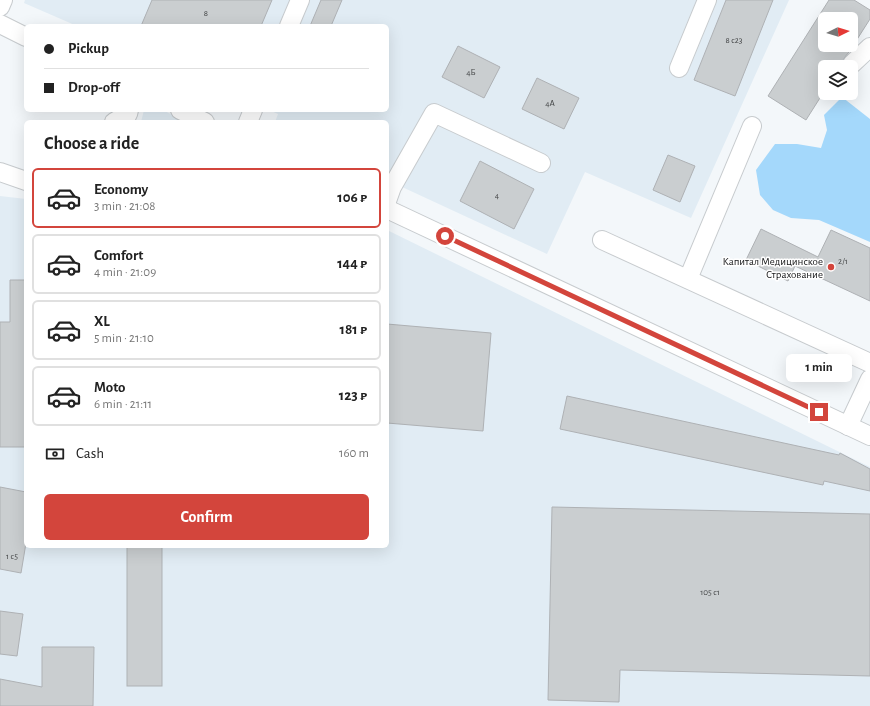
<!DOCTYPE html>
<html lang="en">
<head>
<meta charset="utf-8">
<style>
  body { margin:0; font-family:"Alegreya Sans",sans-serif; background:#f2f2f2; color:#222; height:100vh; display:flex; flex-direction:column; font-size:15px; white-space:nowrap }
  * { box-sizing:border-box; margin:0 }
  p { font-size:13px; color:#767676 }
  .icon { flex:none; width:22px; height:22px; fill:none; stroke:currentColor; stroke-width:2; stroke-linecap:round; stroke-linejoin:round }
  .map { position:relative; flex:1; overflow:hidden }
  .side { position:absolute; left:24px; top:120px; width:365px; height:428px; display:flex; flex-direction:column; background:#fff; border-radius:6px; box-shadow:0 4px 16px #0002 }
  .side>* { flex:none }
  .banner { position:absolute; left:24px; top:24px; width:365px; height:88px; border-radius:6px; box-shadow:0 4px 16px #0002; display:grid; align-content:center; height:88px; padding:0 20px; background:#fff }
  .needle { width:26px; rotate:85deg }
  .fabs { position:absolute; left:818px; top:12px; display:grid; gap:8px }
  .fabs a { display:grid; place-items:center; width:40px; height:40px; border-radius:6px; background:#fff; box-shadow:0 4px 16px #0002; font-size:20px }
  .end { position:absolute; width:18px; height:18px; margin:-9px; border:5px solid #d3453c; background:#fff; box-shadow:0 0 0 2px #fff }
  .from { border-radius:50% }
  .bubble { position:absolute; height:28px; border-radius:6px; background:#fff; box-shadow:0 4px 16px #0002; font-size:13px; font-weight:600; line-height:28px; text-align:center }
  .banner b { display:flex; align-items:center; gap:14px; height:38px; font-size:15px }
  .banner b+b { border-top:1px solid #e0e0e0 }
  .banner i { width:10px; height:10px; background:#222 }
  ul { padding:0; list-style:none }
  li { display:flex; align-items:center; gap:12px; height:60px; margin:0 8px 6px; padding:0 12px; border:2px solid #e0e0e0; border-radius:6px }
  li div { flex:1 }
  li b { display:block; font-size:15px }
  li em { font-style:normal; font-weight:600 }
  li.selected { border-color:#d3453c }
  li>.icon { width:36px; height:36px; stroke-width:1.5 }
  h2 { padding:0 20px; font-size:18px; line-height:48px }
  .pay { display:flex; align-items:center; gap:10px; height:44px; padding:0 20px; font-size:15px }
  .pay p { margin-inline-start:auto }
  .cta { display:flex; gap:8px; margin-top:auto; padding:8px 20px }
  .cta a { flex:1; height:46px; border-radius:6px; background:#d3453c; color:#fff; font-size:16px; font-weight:600; line-height:46px; text-align:center }
  .map>svg:first-child { display:block }
</style>
</head>
<body>
<div class="map">
<svg width="870" height="706" viewBox="0 0 870 706">
  <rect width="100%" height="100%" fill="#f3f7fa"/>
  <!-- built -->
  <g fill="#e1ecf4">
    <path d="M 25,0 L 789,0 L 691,218 L 585,172 L 547,254 L 387,180 L 387,122 L 275,122 L 278,114 L 269,110 L 387,110 L 387,26 L 77,26 L 24,3 Z"/>
    <path d="M 144,110 L 163,110 L 185,122 L 141,122 Z"/>
    <path d="M 0,196 L 26,199 L 26,546 L 387,546 L 387,230 L 870,467 L 870,706 L 0,706 Z"/>
  </g>
  <!-- green -->
  <path fill="#a4d8fb" d="M 842,97 L 870,119 L 870,242 L 819,220 L 791,218 L 773,210 L 760,195 L 756,170 L 775,144 L 797,144 L 821,148 L 827,130 L 824,115 Z"/>
  <!-- building -->
  <g fill="#caced0" stroke="#aeb1b4" fill-rule="evenodd">
    <path d="M 152,0 L 272,0 L 261,26 L 141,26 Z"/>
    <path d="M 321,0 L 342,0 L 331,26 L 310,26 Z"/>
    <path d="M 726,0 L 773,0 L 735,96 L 694,80 Z"/>
    <path d="M 829,0 L 854,0 L 870,10 L 870,19 L 849,52 L 845,57 L 840,67 L 825,67 L 825,90 L 806,120 L 768,96 ZM 825,19 L 851,19 L 851,45 L 825,45 Z"/>
    <path d="M 458,46 L 500,67 L 484,98 L 442,77 Z"/>
    <path d="M 537,78 L 579,98 L 564,129 L 522,109 Z"/>
    <path d="M 668,155 L 695,166 L 680,202 L 653,190 Z"/>
    <path d="M 480,161 L 534,189 L 514,229 L 460,201 Z"/>
    <path d="M 761,229 L 818,257 L 831,230 L 870,248 L 870,301 L 795,266 L 788,281 L 746,260 Z"/>
    <path d="M 10,280 L 26,280 L 26,447 L 0,447 L 0,322 L 10,322 Z"/>
    <path d="M 387,324 L 491,333 L 483,431 L 387,423 Z"/>
    <path d="M 567,396 L 839,455 L 840,453 L 870,469 L 870,491 L 824,481 L 823,485 L 560,429 Z"/>
    <path d="M 0,487 L 26,492 L 26,543 L 21,573 L 0,569 Z"/>
    <path d="M 552,507 L 870,514 L 870,676 L 620,670 L 619,702 L 548,700 Z"/>
    <rect x="127" y="546" width="35" height="140"/>
    <path d="M 0,611 L 23,614 L 17,656 L 0,654 Z"/>
    <path d="M 42,647 L 94,647 L 93,706 L 0,706 L 0,679 L 42,687 Z"/>
  </g>
  <g fill="none" stroke-linecap="round" stroke-linejoin="round">
    <defs>
      <g id="minor">
        <path d="M 0,7 L 3,0"/>
        <path d="M 0,24 L 26,37"/>
        <path d="M 289,26 L 300,0"/>
        <path d="M 852,64 L 870,47"/>
        <path d="M 679,68 L 707,0"/>
        <path d="M 180,110 L 205,122"/>
        <path d="M 114,122 L 128,114 L 129,110"/>
        <path d="M 248,122 L 253,110"/>
        <path d="M 0,172 L 26,181"/>
        <path d="M 387,201 L 392,187 L 434,113 L 541,163"/>
        <path d="M 387,209 L 870,436"/>
        <path d="M 602,240 L 870,363"/>
        <path d="M 688,279 L 752,126"/>
        <path d="M 848,426 L 870,379"/>
      </g>
    </defs>
    <!-- minor casing -->
    <use href="#minor" stroke="#c7cbce" stroke-width="20"/>
    <!-- minor -->
    <use href="#minor" stroke="#fff" stroke-width="18"/>
  </g>
  <g fill="none" stroke-linecap="round" stroke-linejoin="round">
    <!-- route -->
    <path stroke="#d3453c" stroke-width="5" d="M 445,236 L 819,412"/>
  </g>
  <!-- markers -->
  <circle fill="#d3453c" stroke="#fff" stroke-width="1.5" cx="831" cy="267" r="4"/>
  <g text-anchor="middle" stroke-width="3" stroke-linejoin="round" paint-order="stroke">
    <!-- number labels -->
    <g font-size="9" fill="#444647">
      <text x="206" y="16">8</text>
      <text x="734" y="43">8 с23</text>
      <text x="471" y="75">4Б</text>
      <text x="550" y="106">4А</text>
      <text x="497" y="198">4</text>
      <text x="843" y="264">2/1</text>
      <text x="12" y="559">1 с5</text>
      <text x="710" y="595">105 c1</text>
    </g>
    <!-- poi labels -->
    <g font-size="11" fill="#171819" stroke="#fff" text-anchor="end">
      <text x="823" y="265">Капитал Медицинское<tspan x="823" dy="13">Страхование</tspan></text>
    </g>
  </g>
</svg>
<div class="fabs">
<a><svg class="needle" viewBox="-14 -14 28 28"><path d="M0-13l5 13h-10z" fill="#e53935"/><path d="M0 13l5-13h-10z" fill="#767676"/></svg></a>
<a><svg class="icon" aria-label="layers" viewBox="0 0 24 24"><path d="M12 4l9 5-9 5-9-5zM3 14l9 5 9-5"/></svg></a>
</div>
<i class="end from" style="left:445px;top:236px"></i>
<i class="end" style="left:819px;top:412px"></i>
<div class="bubble" style="left:786px;top:354px;width:66px">1 min</div>
<div class="banner">
<b><i class="from"></i>Pickup</b>
<b><i></i>Drop-off</b>
</div>
<section class="side">
<h2>Choose a ride</h2>
<ul>
<li class="selected"><svg class="icon" aria-label="car" viewBox="0 0 24 24"><path d="M5 17H2v-5l4-1 3-4h7l3 4 3 1v5h-3M9 17h6M6 11h13"/><circle cx="7" cy="17" r="2"/><circle cx="17" cy="17" r="2"/></svg><div><b>Economy</b><p>3 min · 21:08</p></div><em>106 ₽</em></li>
<li><svg class="icon" aria-label="car" viewBox="0 0 24 24"><path d="M5 17H2v-5l4-1 3-4h7l3 4 3 1v5h-3M9 17h6M6 11h13"/><circle cx="7" cy="17" r="2"/><circle cx="17" cy="17" r="2"/></svg><div><b>Comfort</b><p>4 min · 21:09</p></div><em>144 ₽</em></li>
<li><svg class="icon" aria-label="car" viewBox="0 0 24 24"><path d="M5 17H2v-5l4-1 3-4h7l3 4 3 1v5h-3M9 17h6M6 11h13"/><circle cx="7" cy="17" r="2"/><circle cx="17" cy="17" r="2"/></svg><div><b>XL</b><p>5 min · 21:10</p></div><em>181 ₽</em></li>
<li><svg class="icon" aria-label="car" viewBox="0 0 24 24"><path d="M5 17H2v-5l4-1 3-4h7l3 4 3 1v5h-3M9 17h6M6 11h13"/><circle cx="7" cy="17" r="2"/><circle cx="17" cy="17" r="2"/></svg><div><b>Moto</b><p>6 min · 21:11</p></div><em>123 ₽</em></li>
</ul>
<div class="pay"><svg class="icon" aria-label="cash" viewBox="0 0 24 24"><path d="M3 7h18v10H3z"/><circle cx="12" cy="12" r="2"/></svg>Cash<p>160 m</p></div>
<div class="cta"><a>Confirm</a></div>
</section>
</div>
</body>
</html>
